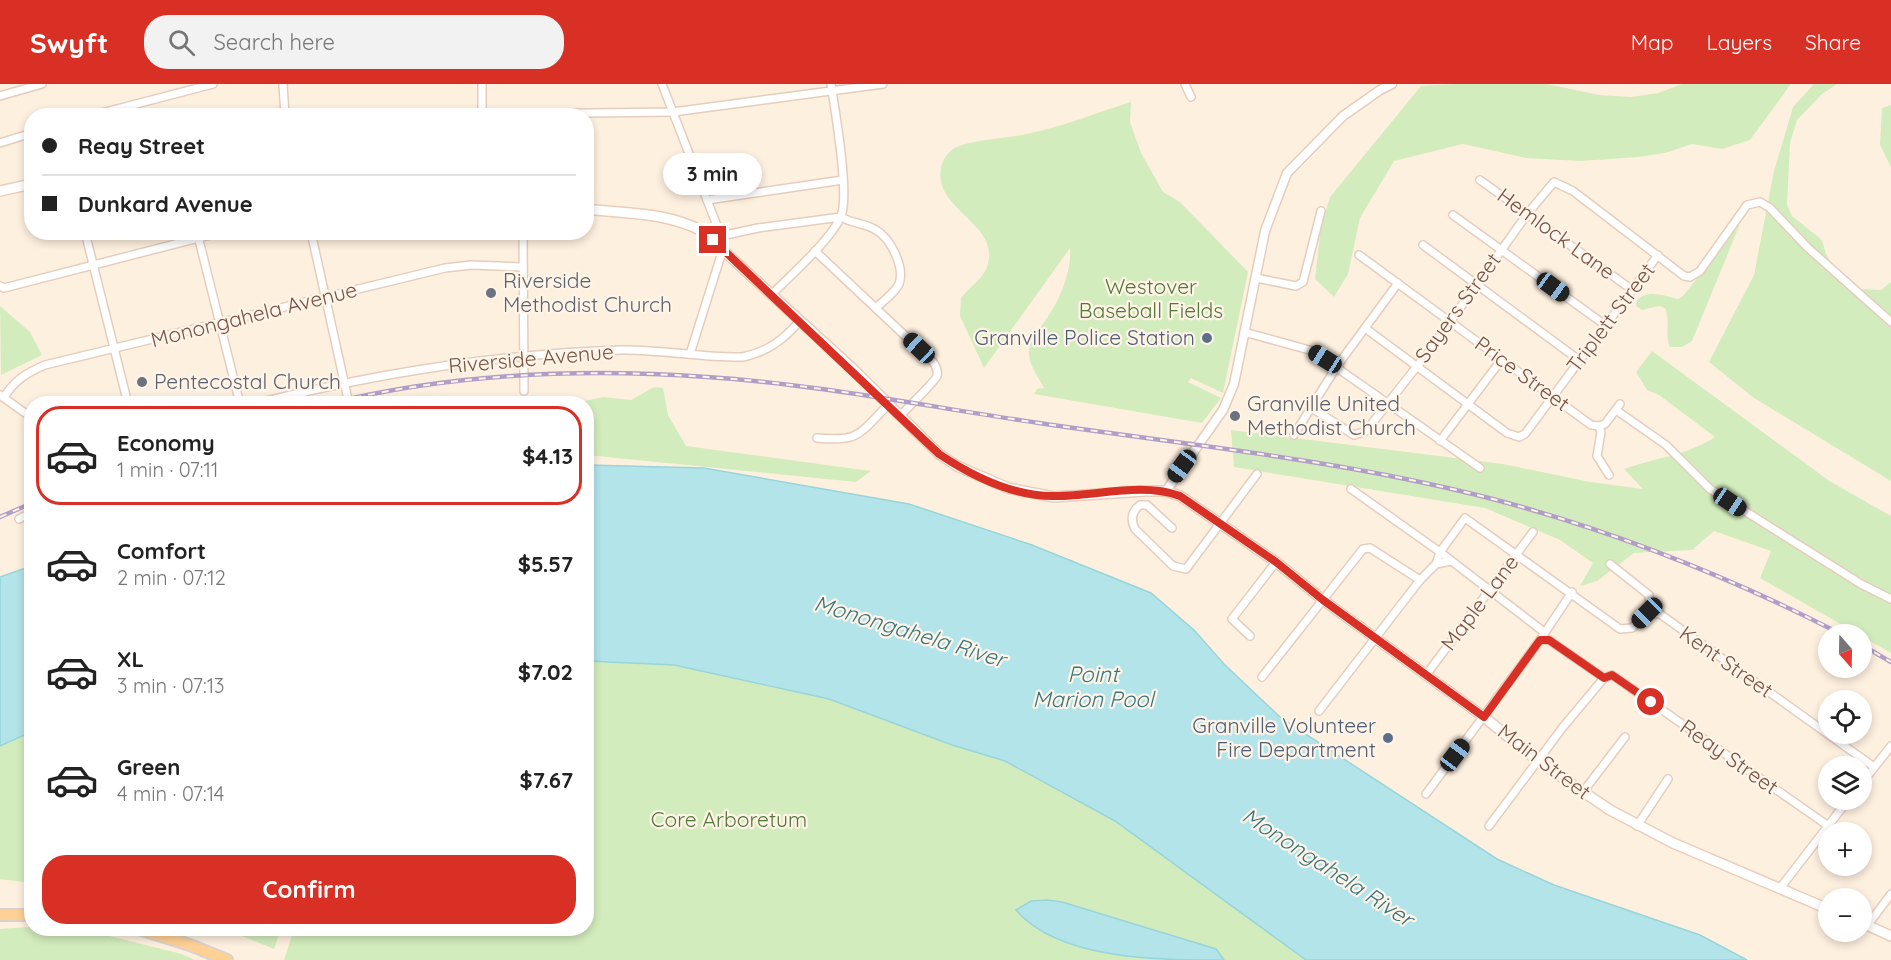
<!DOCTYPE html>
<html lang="en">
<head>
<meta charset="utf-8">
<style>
  body { margin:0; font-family:Quicksand,sans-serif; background:#f2f2f2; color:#222; height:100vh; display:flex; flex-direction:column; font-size:22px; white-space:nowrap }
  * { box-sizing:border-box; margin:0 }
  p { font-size:20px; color:#767676 }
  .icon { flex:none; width:33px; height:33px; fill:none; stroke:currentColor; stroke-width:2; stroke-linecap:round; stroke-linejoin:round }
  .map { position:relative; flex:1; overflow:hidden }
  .side { position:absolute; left:24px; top:312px; width:570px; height:540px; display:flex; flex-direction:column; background:#fff; border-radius:24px; box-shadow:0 3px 9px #0003 }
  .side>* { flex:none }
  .top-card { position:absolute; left:24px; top:24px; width:570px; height:132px; border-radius:24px; box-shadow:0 3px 9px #0003; display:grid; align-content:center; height:132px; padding:0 18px; background:#fff }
  .needle { width:39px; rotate:160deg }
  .buttons { position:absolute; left:1818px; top:540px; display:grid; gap:12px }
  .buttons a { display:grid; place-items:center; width:54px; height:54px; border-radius:50%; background:#fff; box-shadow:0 3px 9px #0003; font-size:30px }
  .end { position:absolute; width:27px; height:27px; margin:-14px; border:8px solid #d93025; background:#fff; box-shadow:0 0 0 3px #fff }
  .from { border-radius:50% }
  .bubble { position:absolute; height:42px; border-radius:21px; background:#fff; box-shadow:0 3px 9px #0003; font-size:20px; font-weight:800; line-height:42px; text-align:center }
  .car { position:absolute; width:18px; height:36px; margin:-18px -9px; border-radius:8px; box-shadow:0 0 4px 2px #0007; background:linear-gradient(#222 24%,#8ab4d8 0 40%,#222 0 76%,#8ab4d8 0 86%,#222 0) }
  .top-card b { display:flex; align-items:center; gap:21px; height:57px; font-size:22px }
  .top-card b+b { border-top:2px solid #e0e0e0 }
  .top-card i { width:15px; height:15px; background:#222 }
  ul { padding:10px 0 0; list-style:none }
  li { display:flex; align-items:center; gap:18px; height:99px; margin:0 12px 9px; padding:0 6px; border:3px solid transparent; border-radius:24px }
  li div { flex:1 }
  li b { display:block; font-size:22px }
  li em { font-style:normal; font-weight:800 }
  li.on { border-color:#d93025 }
  li>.icon { width:54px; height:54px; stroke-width:1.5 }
  .cta { display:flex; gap:12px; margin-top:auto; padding:12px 18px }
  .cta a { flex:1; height:69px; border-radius:24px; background:#d93025; color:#fff; font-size:24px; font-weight:800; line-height:69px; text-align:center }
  header { display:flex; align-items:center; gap:36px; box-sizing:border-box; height:84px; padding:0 30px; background:#d93025; color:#fff }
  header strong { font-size:28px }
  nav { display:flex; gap:33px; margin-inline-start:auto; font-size:21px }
  .search { width:420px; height:54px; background:#f2f2f2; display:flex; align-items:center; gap:15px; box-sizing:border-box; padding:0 21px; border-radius:24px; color:#767676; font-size:22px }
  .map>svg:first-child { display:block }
</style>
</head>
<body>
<header>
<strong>Swyft</strong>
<div class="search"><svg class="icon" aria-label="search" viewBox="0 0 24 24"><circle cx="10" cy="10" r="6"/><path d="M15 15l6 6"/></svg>Search here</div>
<nav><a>Map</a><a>Layers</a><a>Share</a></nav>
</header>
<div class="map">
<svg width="1891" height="876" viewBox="0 0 1891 876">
  <rect width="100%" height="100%" fill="#fef0df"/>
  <!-- green -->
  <g fill="#d3ecbd">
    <path d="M 1453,0 L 1547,0 L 1599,11 L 1631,13 L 1658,9 L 1682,0 L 1791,0 L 1750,56 L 1722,65 L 1692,60 L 1665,69 L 1638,73 L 1581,77 L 1526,74 L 1463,60 L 1394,77 L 1360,134 L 1348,190 L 1334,213 L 1315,195 L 1321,142 L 1330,113 L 1421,2 Z"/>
    <path d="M 1814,0 L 1837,0 L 1822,10 L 1797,36 L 1790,59 L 1787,121 L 1792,132 L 1822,156 L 1826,170 L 1845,204 L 1881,206 L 1891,198 L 1891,397 L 1754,314 L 1709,278 L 1754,191 L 1774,87 L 1793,23 Z"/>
    <path d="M 1131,18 L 1130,38 L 1141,69 L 1163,108 L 1180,118 L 1248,188 L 1223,309 L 1191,294 L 1188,298 L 1221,314 L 1202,339 L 1034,310 L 1037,305 L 1044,304 C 1039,294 1030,283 1029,271 C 1028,255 1039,246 1047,234 C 1060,216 1072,186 1070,164 L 984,284 L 960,232 L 961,214 C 968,205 984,193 987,183 C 1003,137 925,125 943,77 C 945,72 953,63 959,62 C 982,54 1008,55 1031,49 C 1065,42 1098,28 1131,18 Z"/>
    <path d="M 1891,21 L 1891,83 L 1880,61 L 1882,24 Z"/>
    <path d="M 1740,140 L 1692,257 L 1682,263 L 1670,263 C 1664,249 1671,238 1665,224 L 1659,222 L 1642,226 L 1636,222 L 1637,216 C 1649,205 1664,212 1678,215 L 1683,212 Z"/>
    <path d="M 0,222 L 30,248 L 42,271 L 1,291 Z"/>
    <path d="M 1652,267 L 1831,398 L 1891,432 L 1891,569 L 1760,494 L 1771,467 L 1714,447 L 1692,466 L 1634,469 L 1597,497 L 1580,502 L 1593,479 L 1560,456 L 1485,424 L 1234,383 L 1231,346 L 1503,380 L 1590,398 L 1643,405 L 1624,385 C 1655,374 1688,371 1715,353 L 1659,311 L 1647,306 L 1636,288 Z"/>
    <path d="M 654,303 L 663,304 L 668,331 L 686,362 L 871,387 L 856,398 L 587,371 L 585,317 L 603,313 L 631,316 Z"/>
    <path d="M 592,576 L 674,581 L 829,615 L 952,661 L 1005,677 L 1115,737 L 1306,876 L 284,876 L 294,845 L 586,844 L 586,577 Z"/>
    <path d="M 31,648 L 31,799 L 0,795 L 0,662 Z"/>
    <path d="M 27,843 L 101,850 L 182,870 L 195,876 L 0,876 L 0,845 Z"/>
    <path d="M 225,845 L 281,845 L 274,865 Z"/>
  </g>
  <!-- water -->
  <g fill="#b2e4e9" stroke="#98d5db" stroke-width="1.5">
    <path d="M 587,381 L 704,384 L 909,420 L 1032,461 L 1151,509 L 1194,546 L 1224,580 L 1281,634 L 1497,775 L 1554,801 L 1700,851 L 1747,876 L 1306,876 L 1115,737 L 1005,677 L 952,661 L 829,615 L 674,581 L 587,577 Z"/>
    <path d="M 31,482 L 31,648 L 0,662 L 0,493 Z"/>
    <path d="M 1047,816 L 1062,818 L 1216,865 L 1224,876 C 1158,876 1059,876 1016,826 L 1031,817 Z"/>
  </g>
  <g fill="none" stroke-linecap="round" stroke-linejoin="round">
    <defs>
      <g id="minor">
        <path d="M 283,0 L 285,32"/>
        <path d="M 482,0 L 482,32"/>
        <path d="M 662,0 L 721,152 L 723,165 L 690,270"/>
        <path d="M 1185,0 L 1191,13"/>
        <path d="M 0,12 L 42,0"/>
        <path d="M 90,32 L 213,0"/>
        <path d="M 346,32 L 673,28 L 883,0"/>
        <path d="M 0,59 L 32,49"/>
        <path d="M 1480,96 L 1631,205"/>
        <path d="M 707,116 L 843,96"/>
        <path d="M 1453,131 L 1605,241"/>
        <path d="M 85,148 L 128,320"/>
        <path d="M 197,148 L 240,320"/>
        <path d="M 311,148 L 349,320"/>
        <path d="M 523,148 L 524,307"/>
        <path d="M 721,152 L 758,144 L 841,133 C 853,140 865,139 876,146 C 891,155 905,183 899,200 C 896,208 883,217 876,224"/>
        <path d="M 1423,161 L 1579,276"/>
        <path d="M 815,167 L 933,278 C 936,282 938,287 937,292 C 935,298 906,325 900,332"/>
        <path d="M 1359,171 L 1591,341 L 1599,342"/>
        <path d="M 1256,194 L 1296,202 L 1303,198 L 1321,127"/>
        <path d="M 0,202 L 4,204 L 222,148"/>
        <path d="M 771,211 C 789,193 832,155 841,132 C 850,111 835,26 831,0"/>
        <path d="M 1365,244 L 1507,349 L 1519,353 L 1525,350 L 1658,171"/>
        <path d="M 1244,248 L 1313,267 L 1480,384"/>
        <path d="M 0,311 L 32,334"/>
        <path d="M 4,313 C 15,296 26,289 45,281 L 445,184 L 471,181 L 522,183"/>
        <path d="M 254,320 C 373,290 497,270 620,266 C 661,265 702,274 743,273 C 767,268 783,256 799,238"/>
        <path d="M 1310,323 L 1354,351 L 1366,347 L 1429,267 L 1528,129 L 1554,98 L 1573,107 L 1684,192 L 1690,193 L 1700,187 L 1747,121 L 1760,118 L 1770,124 L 1807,163 L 1891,238"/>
        <path d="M 1616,326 L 1666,361 L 1710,405 L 1861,500 L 1891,515"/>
        <path d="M 1599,342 L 1601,348 L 1597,372 L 1609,391"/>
        <path d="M 1599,342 L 1605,340 L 1620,320"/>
        <path d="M 1294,351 L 1337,282 L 1398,199"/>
        <path d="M 817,354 C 860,358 859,350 888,321"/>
        <path d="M 1440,357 L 1502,275"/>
        <path d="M 1351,405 L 1440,468 L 1544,548"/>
        <path d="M 19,435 L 32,428"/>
        <path d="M 1172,444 L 1147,421 L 1140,421 C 1132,427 1130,435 1135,445 L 1173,482 L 1186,485 L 1257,390"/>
        <path d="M 1436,480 L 1440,468 L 1465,434 L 1620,545 L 1632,544 L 1647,529 L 1660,530 L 1874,683"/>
        <path d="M 1610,480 L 1649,511 L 1650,528"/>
        <path d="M 1250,552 L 1232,535 L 1276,478"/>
        <path d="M 1540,556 L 1549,556 L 1604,594 L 1612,591 L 1827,741"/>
        <path d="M 1426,591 L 1533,448"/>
        <path d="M 1262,593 L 1363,465 L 1370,464 L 1420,496"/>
        <path d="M 1319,627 L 1420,496 L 1436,480 L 1451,477"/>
        <path d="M 1862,699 L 1891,662"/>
        <path d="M 1583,708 L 1625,653"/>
        <path d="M 1426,710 L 1540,556 L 1572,508"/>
        <path d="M 1489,742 L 1563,643 L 1604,594"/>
        <path d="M 1637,742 L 1668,695"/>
        <path d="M 1781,803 L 1848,716"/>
        <path d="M 1867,842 L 1891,810"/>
      </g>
      <path id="tertiary" d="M 1166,407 L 1223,326 L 1234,300 L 1265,147 L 1287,89 L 1343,32 L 1380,6 L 1392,0"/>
      <g id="secondary">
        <path d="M 0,107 L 32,100"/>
        <path d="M 586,125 C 626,130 667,128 702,147 L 854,286 L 939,370 L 957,382 L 1008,404 L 1054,413 L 1145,407 L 1166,407 L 1180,412 L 1276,478 L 1323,516 L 1484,633 L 1538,677 L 1610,726 L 1673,759 L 1828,825"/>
        <path d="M 1862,839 L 1891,852"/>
      </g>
      <g id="primary">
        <path d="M 0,831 L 32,831"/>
        <path d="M 136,844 L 190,861 L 227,876"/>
      </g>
    </defs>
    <!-- minor casing -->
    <use href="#minor" stroke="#e5cdbe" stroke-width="10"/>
    <!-- tertiary casing -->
    <use href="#tertiary" stroke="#e5cdbe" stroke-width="11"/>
    <!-- secondary casing -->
    <use href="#secondary" stroke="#eacdba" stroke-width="12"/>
    <!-- primary casing -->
    <use href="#primary" stroke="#dbd2cf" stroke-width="14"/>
    <!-- minor -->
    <use href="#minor" stroke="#fff" stroke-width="7"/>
    <!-- tertiary -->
    <use href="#tertiary" stroke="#fff" stroke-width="8"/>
    <!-- secondary -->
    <use href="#secondary" stroke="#fff" stroke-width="9"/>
    <!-- primary -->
    <use href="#primary" stroke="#ffd195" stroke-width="10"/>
    <defs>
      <g id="rail">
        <path d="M 327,320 C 449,290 582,284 707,293 C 818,300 929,323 1039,339 C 1188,361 1340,376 1485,413 C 1609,445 1728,492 1841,550"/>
        <path d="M 0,433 L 32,419"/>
        <path d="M 1862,561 L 1891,578"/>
      </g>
    </defs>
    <!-- rail casing -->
    <use href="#rail" stroke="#b19ec8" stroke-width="4.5"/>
    <!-- rail -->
    <use href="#rail" stroke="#fff4e7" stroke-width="2" stroke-dasharray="7" stroke-linecap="butt"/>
  </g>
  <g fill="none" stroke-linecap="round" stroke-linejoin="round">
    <!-- route -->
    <path stroke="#d93025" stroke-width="8" d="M 713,156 L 939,370 C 972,392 1015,413 1056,412 C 1096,412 1142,398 1180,412 L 1276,478 L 1323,516 L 1484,633 L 1540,556 L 1549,556 L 1604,594 L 1612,591 L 1651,618"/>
  </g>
  <!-- markers -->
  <g fill="#6b7280" stroke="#fff4e7" stroke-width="2">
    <circle cx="491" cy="209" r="6"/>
    <circle cx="142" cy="298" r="6"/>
    <circle cx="1235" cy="332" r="6"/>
  </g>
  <g fill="#5c6f8a" stroke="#fff4e7" stroke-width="2">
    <circle cx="1207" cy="254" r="6"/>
    <circle cx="1388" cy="654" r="6"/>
  </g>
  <g text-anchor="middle" stroke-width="4.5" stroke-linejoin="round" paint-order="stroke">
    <!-- street labels -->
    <g font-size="21" fill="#765345" stroke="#fff4e7">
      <text transform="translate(1556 150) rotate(36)" y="7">Hemlock Lane</text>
      <text transform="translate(1458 224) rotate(-54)" y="7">Sayers Street</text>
      <text transform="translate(254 231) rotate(-14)" y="7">Monongahela Avenue</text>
      <text transform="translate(1611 234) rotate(-53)" y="7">Triplett Street</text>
      <text transform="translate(531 275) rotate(-5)" y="7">Riverside Avenue</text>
      <text transform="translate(1522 290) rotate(36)" y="7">Price Street</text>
      <text transform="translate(1480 519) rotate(-53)" y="7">Maple Lane</text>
      <text transform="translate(1726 578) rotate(35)" y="7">Kent Street</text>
      <text transform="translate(1729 673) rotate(35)" y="7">Reay Street</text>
      <text transform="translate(1544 678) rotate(37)" y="7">Main Street</text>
    </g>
    <!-- worship labels -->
    <g font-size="21" fill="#5b616d" stroke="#fff4e7" text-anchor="start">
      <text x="503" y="204">Riverside<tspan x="503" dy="24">Methodist Church</tspan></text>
      <text x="154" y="305">Pentecostal Church</text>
      <text x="1247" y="327">Granville United<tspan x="1247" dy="24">Methodist Church</tspan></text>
    </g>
    <!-- park labels -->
    <g font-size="21" fill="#50783a" stroke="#fff4e7">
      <text x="1151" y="210">Westover<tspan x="1151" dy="24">Baseball Fields</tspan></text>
      <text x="729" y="743">Core Arboretum</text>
    </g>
    <!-- service labels -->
    <g font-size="21" fill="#4e5e75" stroke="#fff4e7" text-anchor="end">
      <text x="1195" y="261">Granville Police Station</text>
      <text x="1376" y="649">Granville Volunteer<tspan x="1376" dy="24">Fire Department</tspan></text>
    </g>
    <!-- water labels -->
    <g font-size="22" font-style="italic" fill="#37767e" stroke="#fff4e7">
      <text transform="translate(910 547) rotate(17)" y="8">Monongahela River</text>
      <text x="1093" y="598">Point<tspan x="1093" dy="25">Marion Pool</tspan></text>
      <text transform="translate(1328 783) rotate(33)" y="8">Monongahela River</text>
    </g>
  </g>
</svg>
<div class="buttons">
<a><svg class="needle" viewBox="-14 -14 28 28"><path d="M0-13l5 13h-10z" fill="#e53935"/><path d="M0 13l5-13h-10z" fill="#767676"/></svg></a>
<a><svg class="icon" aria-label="locate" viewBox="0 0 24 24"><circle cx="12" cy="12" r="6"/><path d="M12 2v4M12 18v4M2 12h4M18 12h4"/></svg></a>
<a><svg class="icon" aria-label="layers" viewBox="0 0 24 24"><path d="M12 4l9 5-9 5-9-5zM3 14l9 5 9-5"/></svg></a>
<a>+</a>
<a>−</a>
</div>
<i class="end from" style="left:1651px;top:618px"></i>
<i class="end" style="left:713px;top:156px"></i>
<div class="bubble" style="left:663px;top:69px;width:99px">3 min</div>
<i class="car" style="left:1553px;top:203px;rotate:126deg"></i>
<i class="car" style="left:919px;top:264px;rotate:313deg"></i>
<i class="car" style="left:1325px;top:275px;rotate:302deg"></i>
<i class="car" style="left:1182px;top:382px;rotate:216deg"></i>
<i class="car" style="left:1730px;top:418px;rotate:124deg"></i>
<i class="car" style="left:1647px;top:529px;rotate:225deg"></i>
<i class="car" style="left:1455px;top:671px;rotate:37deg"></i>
<div class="top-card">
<b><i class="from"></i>Reay Street</b>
<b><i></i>Dunkard Avenue</b>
</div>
<section class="side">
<ul>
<li class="on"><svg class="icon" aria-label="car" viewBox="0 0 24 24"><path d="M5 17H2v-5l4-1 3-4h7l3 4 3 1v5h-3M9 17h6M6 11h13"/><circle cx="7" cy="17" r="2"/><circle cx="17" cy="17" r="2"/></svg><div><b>Economy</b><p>1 min · 07:11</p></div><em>$4.13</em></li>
<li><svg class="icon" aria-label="car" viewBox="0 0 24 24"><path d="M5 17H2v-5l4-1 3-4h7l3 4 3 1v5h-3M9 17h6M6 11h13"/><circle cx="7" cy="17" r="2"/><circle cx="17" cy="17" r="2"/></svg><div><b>Comfort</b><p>2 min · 07:12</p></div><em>$5.57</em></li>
<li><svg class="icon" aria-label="car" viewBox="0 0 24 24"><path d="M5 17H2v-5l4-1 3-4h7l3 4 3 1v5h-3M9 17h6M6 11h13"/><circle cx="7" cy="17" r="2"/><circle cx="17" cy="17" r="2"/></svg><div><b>XL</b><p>3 min · 07:13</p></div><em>$7.02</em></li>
<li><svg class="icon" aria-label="car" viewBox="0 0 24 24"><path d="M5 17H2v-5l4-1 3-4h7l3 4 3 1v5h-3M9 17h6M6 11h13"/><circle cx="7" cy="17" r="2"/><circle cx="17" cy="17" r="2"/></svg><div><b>Green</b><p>4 min · 07:14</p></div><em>$7.67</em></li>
</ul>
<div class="cta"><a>Confirm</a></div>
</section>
</div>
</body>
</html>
